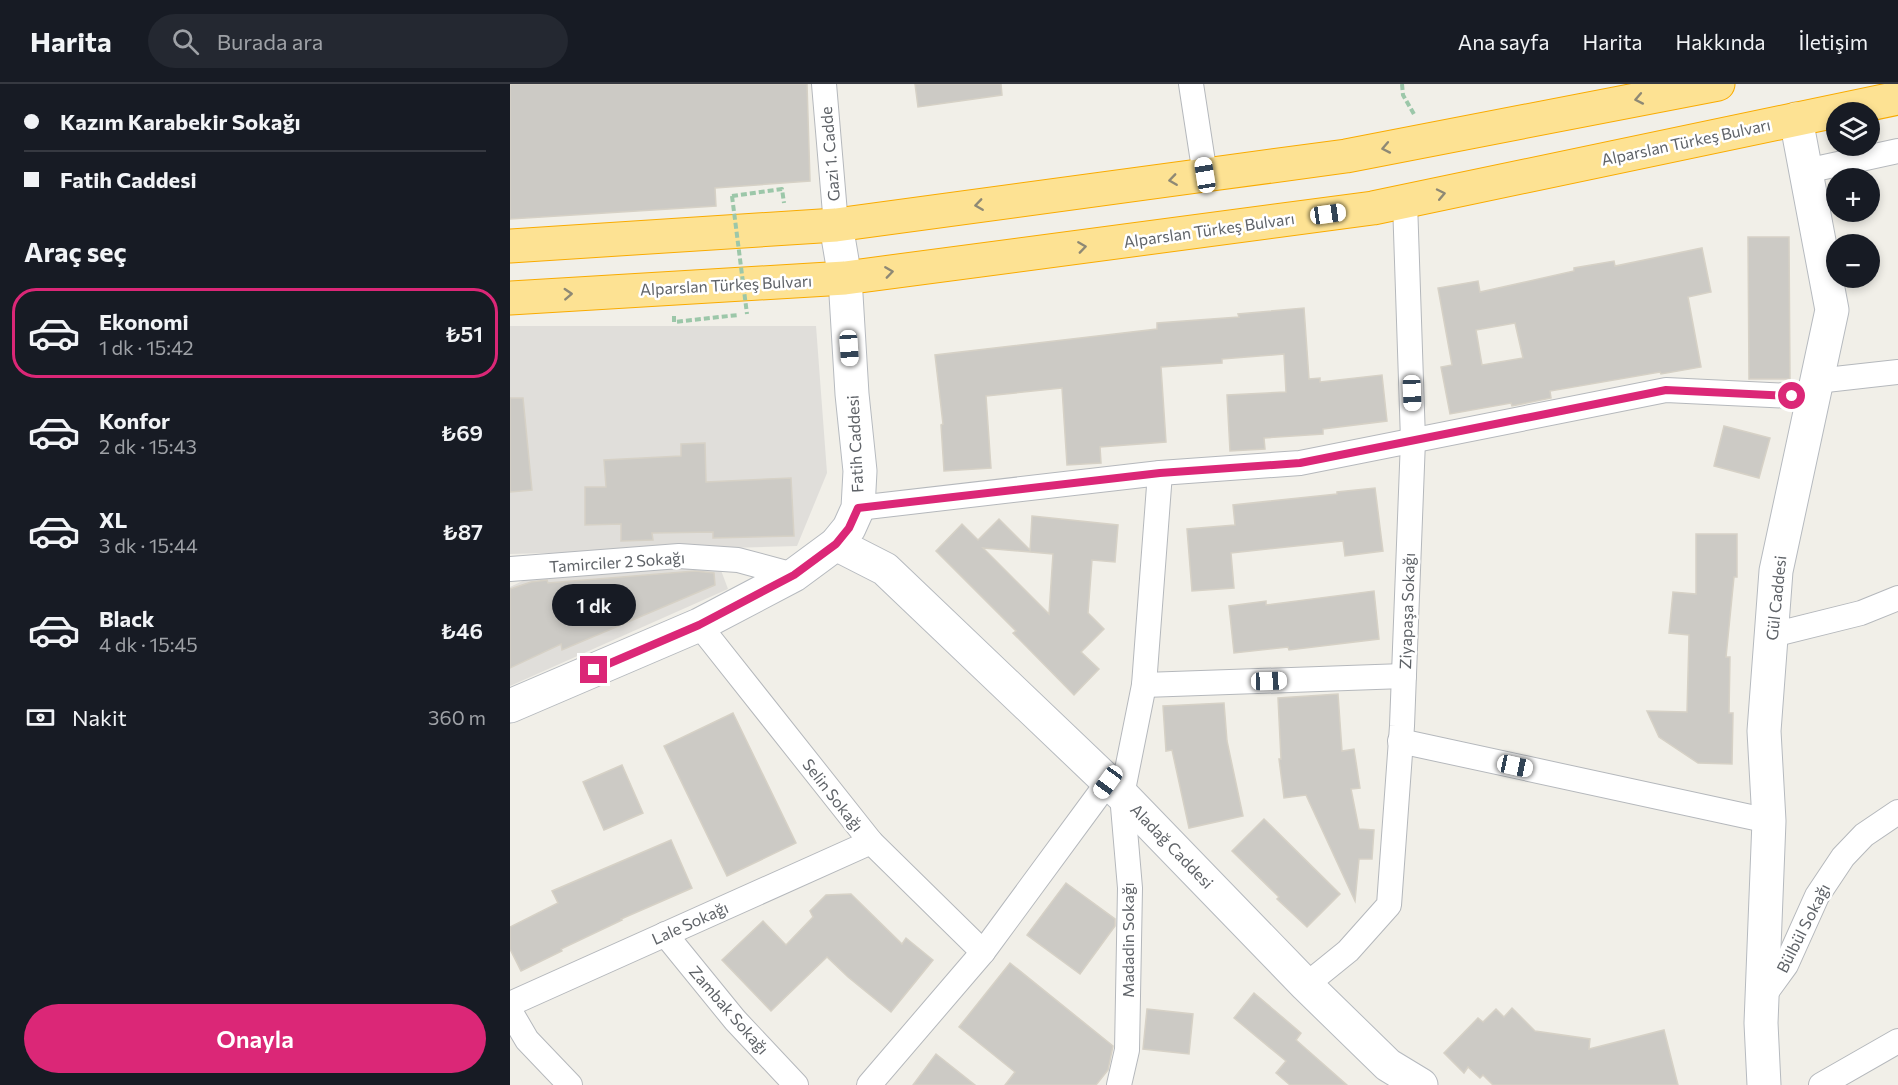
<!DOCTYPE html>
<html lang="tr">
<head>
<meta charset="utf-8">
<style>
  body { margin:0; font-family:Commissioner,sans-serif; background:#242831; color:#f1f3f6; height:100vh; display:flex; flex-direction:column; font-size:22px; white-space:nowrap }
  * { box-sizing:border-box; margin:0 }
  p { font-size:20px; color:#9ea1a6 }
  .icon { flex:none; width:33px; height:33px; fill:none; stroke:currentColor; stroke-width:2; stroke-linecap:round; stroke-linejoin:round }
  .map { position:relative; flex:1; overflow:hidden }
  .sheet { display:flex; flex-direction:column; background:#171b24; width:510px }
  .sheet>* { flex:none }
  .guide { display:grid; align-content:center; height:132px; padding:0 24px; background:#171b24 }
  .buttons { position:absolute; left:1316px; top:18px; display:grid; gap:12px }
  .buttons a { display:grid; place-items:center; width:54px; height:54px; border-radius:50%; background:#171b24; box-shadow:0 3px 9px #0003; font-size:30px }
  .end { position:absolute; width:27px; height:27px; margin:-14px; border:8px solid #db2777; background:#fff; box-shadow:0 0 0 3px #fff }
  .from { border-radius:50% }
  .bubble { position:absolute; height:42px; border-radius:21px; background:#171b24; box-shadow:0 3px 9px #0003; font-size:20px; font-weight:600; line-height:42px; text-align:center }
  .car { position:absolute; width:18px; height:36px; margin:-18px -9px; border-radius:8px; box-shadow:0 0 4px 2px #0007; background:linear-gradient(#fff 24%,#345 0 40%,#fff 0 76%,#345 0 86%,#fff 0) }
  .guide b { display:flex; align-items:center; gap:21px; height:57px; font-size:22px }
  .guide b+b { border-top:2px solid #363941 }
  .guide i { width:15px; height:15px; background:#f1f3f6 }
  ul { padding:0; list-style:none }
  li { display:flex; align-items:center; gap:18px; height:90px; margin:0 12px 9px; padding:0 12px; border:3px solid transparent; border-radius:24px }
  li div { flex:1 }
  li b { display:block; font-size:22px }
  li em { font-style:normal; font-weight:600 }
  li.on { border-color:#db2777 }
  li>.icon { width:54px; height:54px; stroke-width:1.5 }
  h2 { padding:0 24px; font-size:27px; line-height:72px }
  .pay { display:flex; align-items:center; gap:15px; height:66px; padding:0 24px; font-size:22px }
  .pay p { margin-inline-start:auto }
  .primary-button { display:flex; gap:12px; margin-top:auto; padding:12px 24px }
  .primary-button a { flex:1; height:69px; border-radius:36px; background:#db2777; color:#fff; font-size:24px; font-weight:600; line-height:69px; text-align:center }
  header { display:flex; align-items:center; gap:36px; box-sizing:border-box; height:84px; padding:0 30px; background:#171b24; border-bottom:2px solid #363941 }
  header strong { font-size:28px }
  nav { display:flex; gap:33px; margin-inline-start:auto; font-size:21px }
  .search { width:420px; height:54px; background:#242831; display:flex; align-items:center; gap:15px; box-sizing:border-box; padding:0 21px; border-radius:33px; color:#9ea1a6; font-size:22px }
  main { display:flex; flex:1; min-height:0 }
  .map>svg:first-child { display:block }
</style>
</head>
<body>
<header>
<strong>Harita</strong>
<div class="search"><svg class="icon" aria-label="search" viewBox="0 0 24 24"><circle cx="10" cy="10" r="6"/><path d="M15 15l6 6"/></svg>Burada ara</div>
<nav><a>Ana sayfa</a><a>Harita</a><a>Hakkında</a><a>İletişim</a></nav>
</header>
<main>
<section class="sheet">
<div class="guide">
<b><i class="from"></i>Kazım Karabekir Sokağı</b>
<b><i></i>Fatih Caddesi</b>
</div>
<h2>Araç seç</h2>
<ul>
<li class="on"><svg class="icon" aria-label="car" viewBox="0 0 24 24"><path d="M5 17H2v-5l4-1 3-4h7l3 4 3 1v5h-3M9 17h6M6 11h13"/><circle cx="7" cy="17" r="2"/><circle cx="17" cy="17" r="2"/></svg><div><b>Ekonomi</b><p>1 dk · 15:42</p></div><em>₺51</em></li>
<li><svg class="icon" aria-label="car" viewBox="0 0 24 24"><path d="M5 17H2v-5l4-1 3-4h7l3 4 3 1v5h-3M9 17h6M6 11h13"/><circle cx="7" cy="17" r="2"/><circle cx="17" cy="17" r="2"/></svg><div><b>Konfor</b><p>2 dk · 15:43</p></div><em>₺69</em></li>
<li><svg class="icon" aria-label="car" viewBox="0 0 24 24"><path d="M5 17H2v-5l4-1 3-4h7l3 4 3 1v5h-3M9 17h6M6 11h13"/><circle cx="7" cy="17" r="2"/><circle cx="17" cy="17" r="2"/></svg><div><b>XL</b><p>3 dk · 15:44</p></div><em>₺87</em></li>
<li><svg class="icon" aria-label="car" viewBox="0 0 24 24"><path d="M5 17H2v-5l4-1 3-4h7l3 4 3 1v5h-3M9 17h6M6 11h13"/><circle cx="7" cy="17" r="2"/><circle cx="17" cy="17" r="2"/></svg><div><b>Black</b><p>4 dk · 15:45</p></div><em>₺46</em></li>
</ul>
<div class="pay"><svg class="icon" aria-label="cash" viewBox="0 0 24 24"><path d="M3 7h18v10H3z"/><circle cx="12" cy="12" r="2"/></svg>Nakit<p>360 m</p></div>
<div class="primary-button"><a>Onayla</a></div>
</section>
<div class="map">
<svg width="1388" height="1001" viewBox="0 0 1388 1001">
  <rect width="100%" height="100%" fill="#f1efe8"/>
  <!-- industrial -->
  <g fill="#e0deda">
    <path d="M 0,242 L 306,242 L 317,389 L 287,462 L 0,470 Z"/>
    <path d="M 209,481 L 218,505 L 0,602 L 0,503 L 27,490 Z"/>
  </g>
  <!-- building -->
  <g fill="#cccac5" stroke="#d6d1c6" stroke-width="1.5" fill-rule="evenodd">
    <path d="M 0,0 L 297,0 L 300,97 L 205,104 L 206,122 L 0,135 Z"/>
    <path d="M 405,0 L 491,0 L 492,11 L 408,23 Z"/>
    <path d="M 1238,153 L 1279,153 L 1280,295 L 1239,295 Z"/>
    <path d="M 1192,164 L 1201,208 L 1178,213 L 1191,283 L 1151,290 L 1150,288 L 1040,307 L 1041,314 L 1002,322 L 1001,319 L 940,330 L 931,283 L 942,281 L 928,204 L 968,197 L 970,208 L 1064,187 L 1064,184 L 1104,177 L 1105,182 ZM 1005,239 L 1013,274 L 972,281 L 966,246 Z"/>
    <path d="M 794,224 L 799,295 L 810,294 L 810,298 L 872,291 L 877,337 L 813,345 L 813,350 L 754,354 L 755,365 L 720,367 L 717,311 L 776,308 L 774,270 L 712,275 L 712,279 L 651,283 L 656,358 L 590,363 L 591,379 L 557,381 L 552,304 L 476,312 L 481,384 L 434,387 L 431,341 L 433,340 L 425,271 L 647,245 L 647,239 L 729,233 L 728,230 Z"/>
    <path d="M 0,314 L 13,314 L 22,406 L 0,408 Z"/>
    <path d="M 1214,342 L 1260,354 L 1249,394 L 1204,382 Z"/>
    <path d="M 195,359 L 196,398 L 281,394 L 284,452 L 203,454 L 203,448 L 142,449 L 143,456 L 111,457 L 111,440 L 75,441 L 75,403 L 96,403 L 94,376 L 171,372 L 171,360 Z"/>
    <path d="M 865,404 L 873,467 L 835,472 L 833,457 L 721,469 L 724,504 L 682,507 L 677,445 L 725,441 L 723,421 L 827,410 L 827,408 Z"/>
    <path d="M 522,432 L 608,441 L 605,478 L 582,476 L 578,529 L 594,545 L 571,568 L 589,585 L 564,611 L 503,549 L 506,547 L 426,467 L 452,440 L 468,456 L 489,435 L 520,466 ZM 473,464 L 543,470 L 539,530 Z"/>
    <path d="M 1186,450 L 1227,450 L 1227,493 L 1224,493 L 1216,573 L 1220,573 L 1219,629 L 1223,629 L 1222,680 L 1188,679 L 1149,653 L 1137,627 L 1177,628 L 1179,551 L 1159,549 L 1163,508 L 1186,510 Z"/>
    <path d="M 185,487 L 204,489 L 205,501 L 52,566 L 51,560 L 0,584 L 0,505 L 21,498 L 37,496 L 38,499 Z"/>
    <path d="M 864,507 L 869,555 L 779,566 L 778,563 L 724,569 L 719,522 L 756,517 L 756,521 Z"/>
    <path d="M 828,610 L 832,667 L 844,665 L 850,704 L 841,705 L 849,745 L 864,746 L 862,775 L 849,775 L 845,817 L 796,711 L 774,714 L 769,675 L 771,675 L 768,614 Z"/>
    <path d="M 714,619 L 717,657 L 733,732 L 679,744 L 662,666 L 656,667 L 653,622 Z"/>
    <path d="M 223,629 L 286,759 L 217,792 L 154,662 Z"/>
    <path d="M 112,681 L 133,729 L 94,746 L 73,698 Z"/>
    <path d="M 754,735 L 830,810 L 797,843 L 767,815 L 769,813 L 722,767 Z"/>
    <path d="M 161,756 L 182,804 L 111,835 L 112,836 L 51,865 L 52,867 L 11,887 L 0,865 L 0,843 L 48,819 L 42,807 Z"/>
    <path d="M 556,799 L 605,835 L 605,842 L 570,890 L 517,851 Z"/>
    <path d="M 341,810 L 392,860 L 396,854 L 423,876 L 381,928 L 338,893 L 317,873 L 261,927 L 212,876 L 253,837 L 276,861 L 303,833 L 300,827 L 316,811 Z"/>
    <path d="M 500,879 L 603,962 L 598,986 L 586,1001 L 495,1001 L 505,988 L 449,943 Z"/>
    <path d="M 744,909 L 791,949 L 786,956 L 837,1001 L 780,1001 L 766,989 L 776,977 L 724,934 Z"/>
    <path d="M 1002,924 L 1025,947 L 1080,955 L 1079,965 L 1154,946 L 1168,1001 L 983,1001 L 973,991 L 970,994 L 958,983 L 954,989 L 934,969 L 968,934 L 973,938 L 986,925 L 994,933 Z"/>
    <path d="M 637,925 L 683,930 L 679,970 L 633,965 Z"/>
    <path d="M 426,970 L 465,1001 L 403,1001 Z"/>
  </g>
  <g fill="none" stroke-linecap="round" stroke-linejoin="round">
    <defs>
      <g id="street">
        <path d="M 314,0 L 326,141"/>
        <path d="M 681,0 L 695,91"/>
        <path d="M 1296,87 L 1388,67"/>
        <path d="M 1307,297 L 1388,288"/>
        <path d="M 348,424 L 650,389 L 790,379 L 1156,306 L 1303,313"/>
        <path d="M 0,485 L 169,472 L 228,476 L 284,491"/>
        <path d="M 189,541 L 361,758 L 473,868"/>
        <path d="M 1262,551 L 1351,529 L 1388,514"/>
        <path d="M 634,601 L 894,592"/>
        <path d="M 890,657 L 1259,737"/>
        <path d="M 155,850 L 225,936 L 286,1001"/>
        <path d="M 796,901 L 838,867 L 879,821 L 892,642 L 903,356 L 895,118"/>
        <path d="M 1252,914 L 1276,881 L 1307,812 L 1333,773 L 1354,751 L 1388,728"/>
        <path d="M 0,920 L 361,758"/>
        <path d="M 0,927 L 17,956 L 60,1001"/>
        <path d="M 359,1001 L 473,868 L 598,698"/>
        <path d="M 609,1001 L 617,966 L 620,804 L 612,711 L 634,601 L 650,389"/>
        <path d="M 1311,1001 L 1388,957"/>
      </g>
      <g id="secondary">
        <path d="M 326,460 L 375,485 L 612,711 L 796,901 L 878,981 L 911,1001"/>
        <path d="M 0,622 L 189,541 L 284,491 L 326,460 L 339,444 L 348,424 L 350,387 L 342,310 L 335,194 L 326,141"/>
        <path d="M 1254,1001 L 1251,939 L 1259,737 L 1254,647 L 1266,487 L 1322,226 L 1286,35"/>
      </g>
      <g id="highway">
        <path d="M 0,162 L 326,141 L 695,91 L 836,72 L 1208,0"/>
        <path d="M 0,214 L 335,194 L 863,124 L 1388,14"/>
      </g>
    </defs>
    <!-- street casing -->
    <use href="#street" stroke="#b5b8bc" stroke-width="26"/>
    <!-- secondary casing -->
    <use href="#secondary" stroke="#b6babf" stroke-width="35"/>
    <!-- highway casing -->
    <use href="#highway" stroke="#f9ab00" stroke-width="35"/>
    <!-- path -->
    <g stroke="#9cc7a9" stroke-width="4" stroke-dasharray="6 3" stroke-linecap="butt">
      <path d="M 892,0 L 893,11 L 905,32"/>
      <path d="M 222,112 L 272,105 L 274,119"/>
      <path d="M 164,232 L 164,238 L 228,231"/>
    </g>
    <!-- street -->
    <use href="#street" stroke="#fff" stroke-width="24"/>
    <!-- secondary -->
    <use href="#secondary" stroke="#fff" stroke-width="33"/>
    <!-- highway -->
    <use href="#highway" stroke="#fde293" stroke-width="33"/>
    <!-- path-bridge -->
    <path stroke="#9cc7a9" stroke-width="4" stroke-dasharray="6 3" stroke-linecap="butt" d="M 222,112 L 237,230"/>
  </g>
  <!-- one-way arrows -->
  <defs><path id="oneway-chevron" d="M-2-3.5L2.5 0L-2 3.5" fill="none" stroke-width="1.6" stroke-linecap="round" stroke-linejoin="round" transform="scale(1.5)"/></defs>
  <g stroke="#8e8975">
    <use href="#oneway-chevron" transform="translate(1129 15) rotate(169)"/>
    <use href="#oneway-chevron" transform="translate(876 64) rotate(169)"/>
    <use href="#oneway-chevron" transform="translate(663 96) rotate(172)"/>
    <use href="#oneway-chevron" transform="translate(931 110) rotate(-12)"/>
    <use href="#oneway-chevron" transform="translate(469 121) rotate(172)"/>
    <use href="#oneway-chevron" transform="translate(572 163) rotate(-8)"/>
    <use href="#oneway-chevron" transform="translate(379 188) rotate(-8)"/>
    <use href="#oneway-chevron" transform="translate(58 210) rotate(-3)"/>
  </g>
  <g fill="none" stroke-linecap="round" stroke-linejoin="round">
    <!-- route -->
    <path stroke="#db2777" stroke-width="8" d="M 84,586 L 189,541 L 284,491 L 326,460 L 339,444 L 348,424 L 650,389 L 790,379 L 1156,306 L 1282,312"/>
  </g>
  <g text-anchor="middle" stroke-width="5" stroke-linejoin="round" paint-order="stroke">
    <!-- street labels -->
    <g font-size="16" fill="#5f6368" stroke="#fff">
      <text transform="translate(1176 58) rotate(-12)" y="6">Alparslan Türkeş Bulvarı</text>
      <text transform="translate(320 70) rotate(-95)" y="6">Gazi 1. Cadde</text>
      <text transform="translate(699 146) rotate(-8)" y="6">Alparslan Türkeş Bulvarı</text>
      <text transform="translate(216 201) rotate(-3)" y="6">Alparslan Türkeş Bulvarı</text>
      <text transform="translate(345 360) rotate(-93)" y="6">Fatih Caddesi</text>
      <text transform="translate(107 478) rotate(-4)" y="6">Tamirciler 2 Sokağı</text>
      <text transform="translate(1266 514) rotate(-84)" y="6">Gül Caddesi</text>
      <text transform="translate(897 527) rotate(-88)" y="6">Ziyapaşa Sokağı</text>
      <text transform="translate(323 711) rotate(52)" y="6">Selin Sokağı</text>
      <text transform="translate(662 762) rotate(46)" y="6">Aladağ Caddesi</text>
      <text transform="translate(180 839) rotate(-24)" y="6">Lale Sokağı</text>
      <text transform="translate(1293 844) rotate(-63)" y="6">Bülbül Sokağı</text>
      <text transform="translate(618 856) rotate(-90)" y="6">Madadin Sokağı</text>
      <text transform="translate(219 926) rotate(49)" y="6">Zambak Sokağı</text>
    </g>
  </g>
</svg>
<div class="buttons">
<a><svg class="icon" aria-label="layers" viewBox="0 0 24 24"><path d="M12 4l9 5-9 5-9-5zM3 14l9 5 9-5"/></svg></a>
<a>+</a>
<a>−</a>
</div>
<i class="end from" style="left:1282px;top:312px"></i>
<i class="end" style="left:84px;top:586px"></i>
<div class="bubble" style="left:42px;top:500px;width:84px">1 dk</div>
<i class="car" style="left:695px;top:91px;rotate:351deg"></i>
<i class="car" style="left:818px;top:130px;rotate:82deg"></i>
<i class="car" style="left:339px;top:264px;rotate:176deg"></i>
<i class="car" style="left:902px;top:309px;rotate:178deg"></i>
<i class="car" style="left:759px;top:597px;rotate:88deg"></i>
<i class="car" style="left:1005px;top:682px;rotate:102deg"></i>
<i class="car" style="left:598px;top:698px;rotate:216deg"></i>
</div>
</main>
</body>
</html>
